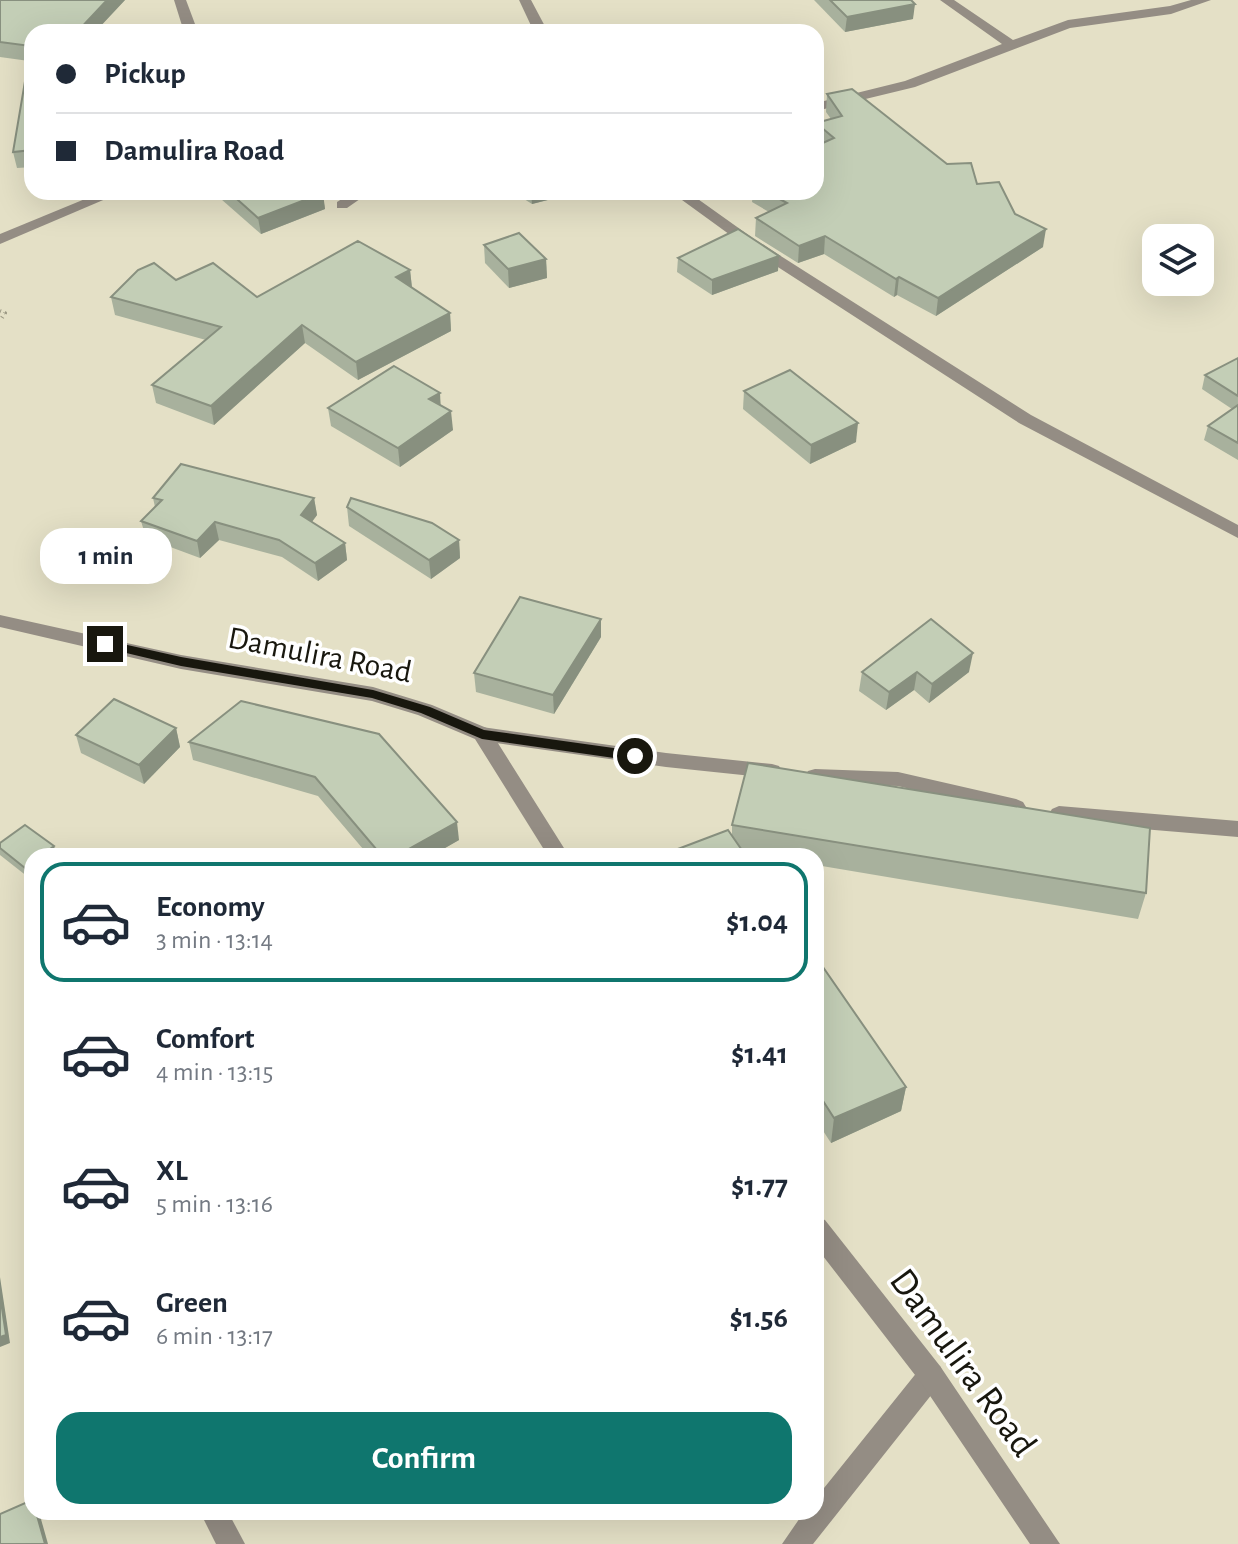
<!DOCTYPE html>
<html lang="en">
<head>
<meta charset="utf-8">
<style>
  body { margin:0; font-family:"Alegreya Sans",sans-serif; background:#f2f2f3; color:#1f2937; height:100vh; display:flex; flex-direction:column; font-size:30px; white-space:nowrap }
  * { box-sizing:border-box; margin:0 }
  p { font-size:26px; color:#747a83 }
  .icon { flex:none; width:44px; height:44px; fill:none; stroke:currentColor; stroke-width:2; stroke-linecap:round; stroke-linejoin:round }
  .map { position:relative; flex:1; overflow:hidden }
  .drawer { position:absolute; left:24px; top:848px; width:800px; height:672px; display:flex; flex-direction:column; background:#fff; border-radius:24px; box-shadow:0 8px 32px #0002 }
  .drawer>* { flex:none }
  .guide { position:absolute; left:24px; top:24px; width:800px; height:176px; border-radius:24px; box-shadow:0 8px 32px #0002; display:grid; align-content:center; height:176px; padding:0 32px; background:#fff }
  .tools { position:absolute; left:1142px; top:224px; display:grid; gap:16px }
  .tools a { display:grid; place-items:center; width:72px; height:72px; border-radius:16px; background:#fff; box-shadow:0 8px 32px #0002; font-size:40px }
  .end { position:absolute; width:36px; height:36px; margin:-18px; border:10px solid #18170e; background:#fff; box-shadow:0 0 0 4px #fff }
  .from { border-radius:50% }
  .bubble { position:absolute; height:56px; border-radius:24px; background:#fff; box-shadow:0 8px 32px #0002; font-size:26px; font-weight:700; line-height:56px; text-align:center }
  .guide b { display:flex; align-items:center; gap:28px; height:76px; font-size:30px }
  .guide b+b { border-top:2px solid #e0e1e3 }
  .guide i { width:20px; height:20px; background:#1f2937 }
  ul { padding:14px 0 0; list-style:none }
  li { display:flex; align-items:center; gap:24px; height:120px; margin:0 16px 12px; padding:0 16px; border:4px solid transparent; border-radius:24px }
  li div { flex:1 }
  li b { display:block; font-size:30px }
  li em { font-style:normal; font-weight:700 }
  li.on { border-color:#0f766e }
  li>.icon { width:72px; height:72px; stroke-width:1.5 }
  .cta { display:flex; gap:16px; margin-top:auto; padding:16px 32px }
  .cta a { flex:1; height:92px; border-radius:24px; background:#0f766e; color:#fff; font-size:32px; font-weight:700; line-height:92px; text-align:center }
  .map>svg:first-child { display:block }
</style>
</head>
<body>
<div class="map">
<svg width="1238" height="1544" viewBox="0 0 1238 1544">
  <rect width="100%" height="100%" fill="#e4e0c6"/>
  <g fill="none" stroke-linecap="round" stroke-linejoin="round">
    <!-- path -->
    <path stroke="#9a9783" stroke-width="4" stroke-dasharray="1 4" stroke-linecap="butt" d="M 0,311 L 5,313 L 0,321"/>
    <!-- minor -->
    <g fill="#948d84" fill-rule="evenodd">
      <path d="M 174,0 L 186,0 L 198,32 L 184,32 Z"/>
      <path d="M 519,0 L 531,0 L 548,32 L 534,32 Z"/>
      <path d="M 940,0 L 954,0 L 1013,40 L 1068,20 L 1170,6 L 1191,0 L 1211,0 L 1171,14 L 1070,28 L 915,87 L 816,111 L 816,103 L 905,81 L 1002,44 Z"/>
      <path d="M 102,192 L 122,192 L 0,244 L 0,234 Z"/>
      <path d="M 353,192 L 370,192 L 347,208 L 337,208 L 337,202 Z"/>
      <path d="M 671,192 L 688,192 L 754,239 L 1031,415 L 1238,525 L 1238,538 L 1019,423 L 744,245 Z"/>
      <path d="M 482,727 L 666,753 L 772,764 L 779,766 L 782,771 L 779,776 L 772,778 L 666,767 L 482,741 L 472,734 Z"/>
      <path d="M 815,769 L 898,772 L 1016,799 L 1023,802 L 1026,807 L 1023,812 L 1016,815 L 898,786 L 815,783 L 808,781 L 805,776 L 808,771 Z"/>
      <path d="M 1059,806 L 1238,821 L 1238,837 L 1059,822 L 1052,819 L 1049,814 L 1052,809 Z"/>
      <path d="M 931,1363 L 940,1366 L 944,1375 L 940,1384 L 813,1544 L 782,1544 L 804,1512 L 816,1512 L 816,1498 L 922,1366 Z"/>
      <path d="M 200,1512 L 228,1512 L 245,1544 L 216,1544 Z"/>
    </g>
    <!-- tertiary -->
    <g fill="#948d84" fill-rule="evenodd">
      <path d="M 0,615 L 181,655 L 373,687 L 432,705 L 489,729 L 569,856 L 548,856 L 475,739 L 418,715 L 372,701 L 181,669 L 0,627 Z"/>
      <path d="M 816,1217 L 825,1220 L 940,1366 L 1060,1544 L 1030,1544 L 922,1384 L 816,1247 Z"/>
    </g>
  </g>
  <!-- wall -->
  <g fill="#a8b19d">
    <path d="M 0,0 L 125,0 L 95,32 L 32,32 L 32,167 L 17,168 L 13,152 L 29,61 L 0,57 Z"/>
    <path d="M 814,0 L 911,0 L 913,19 L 845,32 Z"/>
    <path d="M 827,94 L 947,164 L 977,184 L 1015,214 L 1043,247 L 936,316 L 897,295 L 894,297 L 824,254 L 798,263 L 755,236 L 756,218 L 769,212 L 752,202 L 753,192 L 816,192 L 819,145 L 816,142 L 816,123 L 831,119 L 826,112 Z"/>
    <path d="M 213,192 L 322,192 L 325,209 L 261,234 Z"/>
    <path d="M 513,192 L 579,192 L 532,204 Z"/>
    <path d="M 484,245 L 546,259 L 547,278 L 509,288 L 485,263 Z"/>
    <path d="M 678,258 L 778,271 L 712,295 L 677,272 Z"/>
    <path d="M 410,270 L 412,288 L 450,313 L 451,331 L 358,380 L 305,343 L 214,425 L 156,403 L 152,385 L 206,340 L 115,315 L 111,297 L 176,280 L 257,297 Z"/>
    <path d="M 1238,358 L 1238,460 L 1204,440 L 1208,426 L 1232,409 L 1202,389 L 1205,375 Z"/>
    <path d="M 744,391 L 856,442 L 810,464 L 743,409 Z"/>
    <path d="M 441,406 L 453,430 L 400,467 L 331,426 L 328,408 Z"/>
    <path d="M 153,498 L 314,498 L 317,515 L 312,522 L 345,543 L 347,560 L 318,581 L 282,557 L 219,540 L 200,558 L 146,538 L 141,521 L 155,507 Z"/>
    <path d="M 347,507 L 459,540 L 460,558 L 431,579 L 349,526 Z"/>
    <path d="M 601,637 L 554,714 L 476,692 L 474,673 Z"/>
    <path d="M 862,672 L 969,672 L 929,703 L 914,690 L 886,710 L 859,691 Z"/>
    <path d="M 176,728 L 180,747 L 144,784 L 81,753 L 76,735 Z"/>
    <path d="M 379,734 L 459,840 L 431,856 L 369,856 L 318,796 L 193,760 L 189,742 Z"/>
    <path d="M 732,825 L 1146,893 L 1138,919 L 816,865 L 816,856 L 761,856 L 744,853 L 732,835 Z"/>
    <path d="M 0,843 L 54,846 L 57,856 L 32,856 L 28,877 L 0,855 Z"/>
    <path d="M 816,957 L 906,1087 L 901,1111 L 831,1143 L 816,1120 Z"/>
  </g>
  <!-- shaded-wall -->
  <g fill="#88907f">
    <path d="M 107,0 L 125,0 L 95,32 L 77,32 Z"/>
    <path d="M 915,4 L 913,19 L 845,32 L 847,17 Z"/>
    <path d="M 531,192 L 579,192 L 532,204 Z"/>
    <path d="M 323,193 L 325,209 L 261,234 L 258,218 Z"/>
    <path d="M 1046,229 L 1043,247 L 936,316 L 938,298 Z"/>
    <path d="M 825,236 L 824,254 L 798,263 L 799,246 Z"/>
    <path d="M 779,256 L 778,271 L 712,295 L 712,280 Z"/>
    <path d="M 546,259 L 547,278 L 509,288 L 508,269 Z"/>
    <path d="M 410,270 L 412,288 L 396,277 Z"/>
    <path d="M 899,277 L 897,295 L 894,297 L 896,279 Z"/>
    <path d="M 450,313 L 451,331 L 358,380 L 356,362 Z"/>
    <path d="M 302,325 L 305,343 L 214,425 L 211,406 Z"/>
    <path d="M 440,393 L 441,411 L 429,399 Z"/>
    <path d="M 451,411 L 453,430 L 400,467 L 398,448 Z"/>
    <path d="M 858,423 L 856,442 L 810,464 L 811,445 Z"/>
    <path d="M 314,498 L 317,515 L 304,532 L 301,515 Z"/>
    <path d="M 215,522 L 219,540 L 200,558 L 197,541 Z"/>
    <path d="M 459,540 L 460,558 L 431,579 L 429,560 Z"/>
    <path d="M 345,543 L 347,560 L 318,581 L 315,563 Z"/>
    <path d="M 601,619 L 601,637 L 554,714 L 553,695 Z"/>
    <path d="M 973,653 L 969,672 L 929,703 L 932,684 Z"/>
    <path d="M 917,672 L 914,690 L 886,710 L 889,692 Z"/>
    <path d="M 176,728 L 180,747 L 144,784 L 139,765 Z"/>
    <path d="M 457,822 L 459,840 L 431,856 L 396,856 Z"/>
    <path d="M 54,846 L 56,856 L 41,856 Z"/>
    <path d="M 32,863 L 32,874 L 28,877 L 25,868 Z"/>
    <path d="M 906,1087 L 901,1111 L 831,1143 L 834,1118 Z"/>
    <path d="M 0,1277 L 10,1343 L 0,1347 Z"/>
    <path d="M 36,1512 L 39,1512 L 48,1544 L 45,1544 Z"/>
  </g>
  <!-- building -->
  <g fill="#c3ceb6" stroke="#88907f" stroke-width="2">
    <path d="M 0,0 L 107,0 L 77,32 L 32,32 L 32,150 L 13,152 L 31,46 L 0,42 Z"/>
    <path d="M 830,0 L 911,0 L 915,4 L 847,17 Z"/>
    <path d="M 852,89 L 947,164 L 971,163 L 977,184 L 999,182 L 1015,214 L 1046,229 L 938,298 L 899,277 L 896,279 L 825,236 L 799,246 L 756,218 L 787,203 L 767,192 L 816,192 L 816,146 L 834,138 L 816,123 L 842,116 L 827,94 Z"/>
    <path d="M 229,192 L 322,192 L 323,193 L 258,218 Z"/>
    <path d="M 738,229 L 779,256 L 712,280 L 678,258 Z"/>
    <path d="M 519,233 L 546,259 L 508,269 L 484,245 Z"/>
    <path d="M 358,241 L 410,270 L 396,277 L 450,313 L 356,362 L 302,325 L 211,406 L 152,385 L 221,327 L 111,297 L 138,270 L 154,263 L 176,280 L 213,263 L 257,297 Z"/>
    <path d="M 1238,358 L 1238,396 L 1205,375 Z"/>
    <path d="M 394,366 L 440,393 L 429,399 L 451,411 L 398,448 L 328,408 Z"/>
    <path d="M 790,370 L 858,423 L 811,445 L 744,391 Z"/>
    <path d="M 1238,405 L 1238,443 L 1208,426 Z"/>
    <path d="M 181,464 L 314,498 L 301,515 L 345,543 L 315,563 L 279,540 L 215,522 L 197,541 L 141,521 L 162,500 L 153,498 Z"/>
    <path d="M 351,498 L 432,523 L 459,540 L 429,560 L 347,507 Z"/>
    <path d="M 520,597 L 601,619 L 553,695 L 474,673 Z"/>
    <path d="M 931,619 L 973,653 L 932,684 L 917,672 L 889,692 L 862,672 Z"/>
    <path d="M 114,699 L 176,728 L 139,765 L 76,735 Z"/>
    <path d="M 241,701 L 379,734 L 457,822 L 396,856 L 382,856 L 315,777 L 189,742 Z"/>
    <path d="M 748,763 L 1150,828 L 1146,893 L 732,825 Z"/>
    <path d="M 25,825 L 54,846 L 41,856 L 32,856 L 32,863 L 25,868 L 0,848 L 0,843 Z"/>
    <path d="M 728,830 L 746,856 L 662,855 Z"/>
    <path d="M 816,957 L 906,1087 L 834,1118 L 816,1090 Z"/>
    <path d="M 0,1295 L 6,1335 L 0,1337 Z"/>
    <path d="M 32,1500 L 32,1512 L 36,1512 L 45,1544 L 0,1544 L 0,1514 Z"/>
  </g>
  <!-- route -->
  <path fill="#18170e" d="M 105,640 L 181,657 L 373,690 L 430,707 L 484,730 L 635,751 L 642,756 L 635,761 L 482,739 L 421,713 L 372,698 L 181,666 L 101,647 L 99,644 Z"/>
  <g text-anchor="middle" stroke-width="7" stroke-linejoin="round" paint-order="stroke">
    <!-- street labels -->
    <g font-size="32" fill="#18170e" stroke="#fff">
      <text transform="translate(320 654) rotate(11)" y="11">Damulira Road</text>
    </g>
    <!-- near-street labels -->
    <g font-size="38" fill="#18170e" stroke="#fff">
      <text transform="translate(964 1362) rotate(54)" y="13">Damulira Road</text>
    </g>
  </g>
</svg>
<div class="tools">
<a><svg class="icon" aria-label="layers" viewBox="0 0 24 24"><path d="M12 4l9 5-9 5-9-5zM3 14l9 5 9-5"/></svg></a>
</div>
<i class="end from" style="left:635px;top:756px"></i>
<i class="end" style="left:105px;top:644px"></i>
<div class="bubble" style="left:40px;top:528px;width:132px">1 min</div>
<div class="guide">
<b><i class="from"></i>Pickup</b>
<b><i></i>Damulira Road</b>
</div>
<section class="drawer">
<ul>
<li class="on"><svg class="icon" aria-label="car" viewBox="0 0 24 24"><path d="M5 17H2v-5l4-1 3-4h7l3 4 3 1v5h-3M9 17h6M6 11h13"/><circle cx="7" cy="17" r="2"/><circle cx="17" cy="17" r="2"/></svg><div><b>Economy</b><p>3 min · 13:14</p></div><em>$1.04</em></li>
<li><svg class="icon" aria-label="car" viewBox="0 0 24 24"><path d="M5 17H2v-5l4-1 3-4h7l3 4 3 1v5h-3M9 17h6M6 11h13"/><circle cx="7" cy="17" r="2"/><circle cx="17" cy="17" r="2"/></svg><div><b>Comfort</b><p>4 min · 13:15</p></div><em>$1.41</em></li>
<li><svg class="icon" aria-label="car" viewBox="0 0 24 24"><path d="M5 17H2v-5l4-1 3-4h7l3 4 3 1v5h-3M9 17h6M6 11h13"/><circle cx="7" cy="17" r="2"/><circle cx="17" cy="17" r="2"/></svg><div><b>XL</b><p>5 min · 13:16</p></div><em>$1.77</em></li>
<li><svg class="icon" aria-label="car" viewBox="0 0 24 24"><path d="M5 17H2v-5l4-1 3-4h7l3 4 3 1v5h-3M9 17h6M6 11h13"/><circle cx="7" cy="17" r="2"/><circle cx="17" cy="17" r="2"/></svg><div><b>Green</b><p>6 min · 13:17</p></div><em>$1.56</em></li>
</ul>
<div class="cta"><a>Confirm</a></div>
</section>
</div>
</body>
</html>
